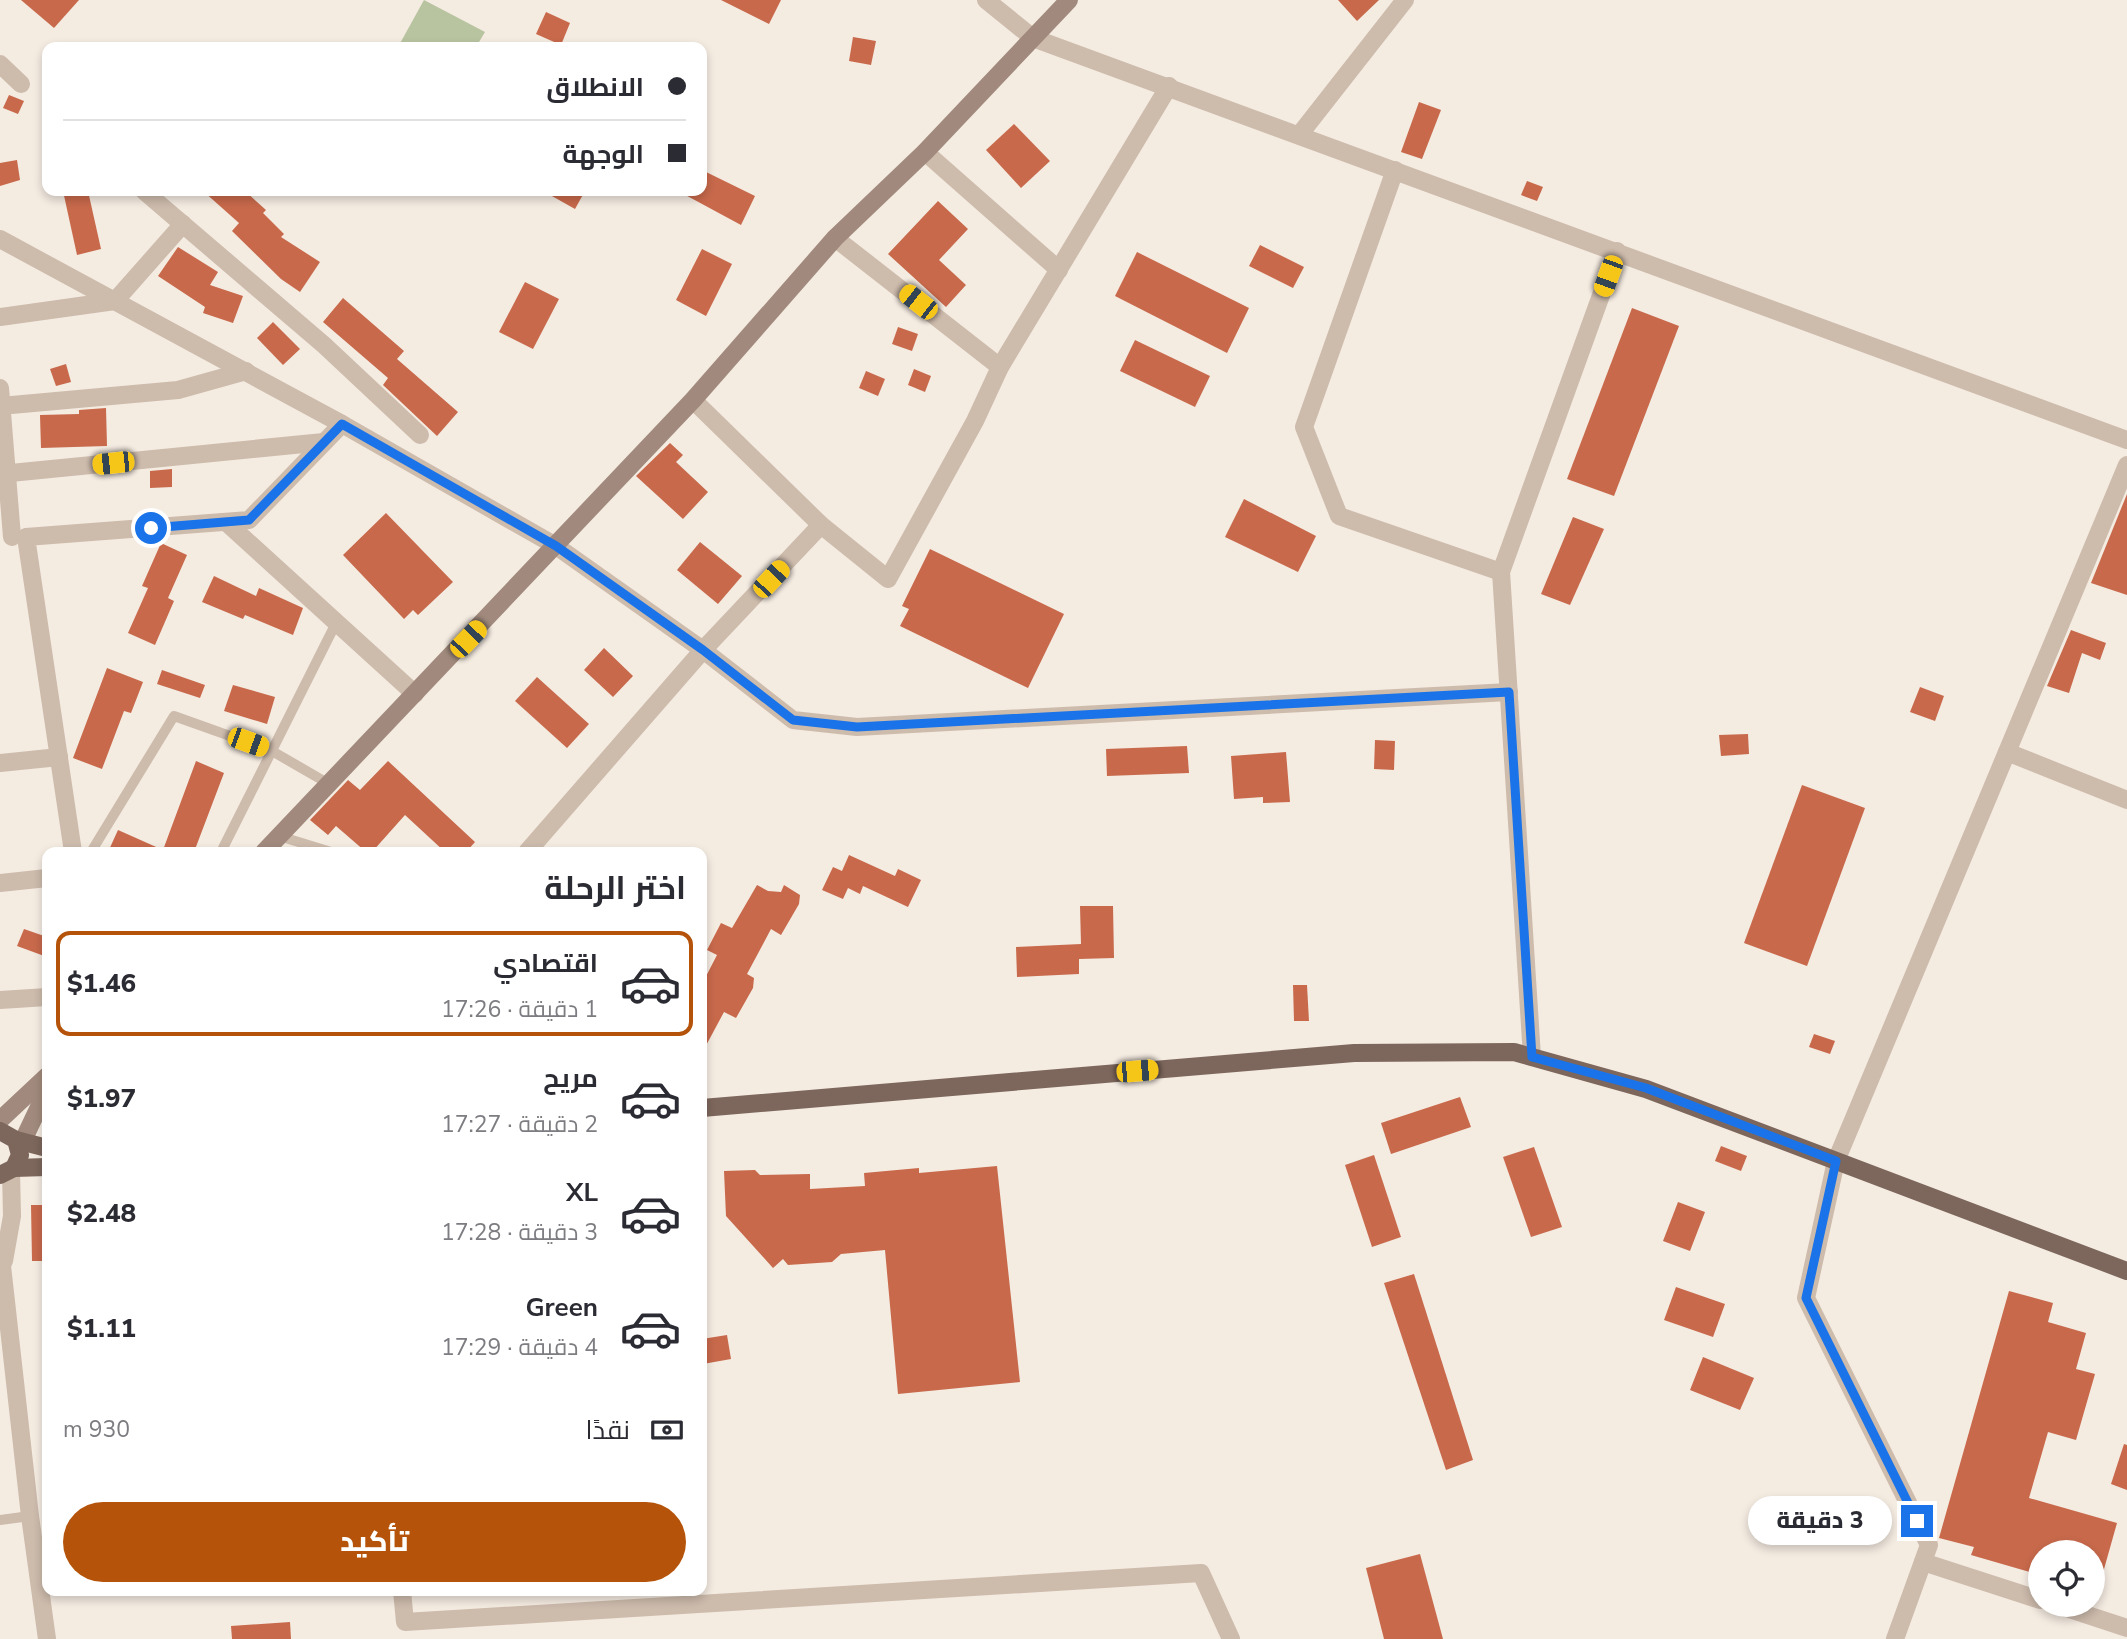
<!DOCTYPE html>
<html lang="ar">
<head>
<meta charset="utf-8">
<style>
  body { margin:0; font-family:"Nunito Sans",Cairo,sans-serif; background:#f2f2f3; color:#2b2b33; direction:rtl; height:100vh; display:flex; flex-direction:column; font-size:26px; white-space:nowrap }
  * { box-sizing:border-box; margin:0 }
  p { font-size:23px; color:#7c7c81 }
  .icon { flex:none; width:38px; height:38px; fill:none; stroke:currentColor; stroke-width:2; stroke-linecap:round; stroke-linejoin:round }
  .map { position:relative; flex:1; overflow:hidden; direction:ltr }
  .details { position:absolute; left:42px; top:847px; width:665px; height:749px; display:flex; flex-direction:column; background:#fff; border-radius:14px; box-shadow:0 4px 10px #0003; direction:rtl }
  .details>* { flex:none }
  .top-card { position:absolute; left:42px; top:42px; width:665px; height:154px; border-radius:14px; box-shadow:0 4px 10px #0003; direction:rtl; display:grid; align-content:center; height:154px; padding:0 21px; background:#fff }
  .fabs { position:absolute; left:2028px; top:1540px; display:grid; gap:14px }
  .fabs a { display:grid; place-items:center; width:77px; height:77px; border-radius:50%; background:#fff; box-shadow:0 4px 10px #0003; font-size:35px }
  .end { position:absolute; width:32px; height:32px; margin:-16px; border:9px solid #1a73e8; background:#fff; box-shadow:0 0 0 4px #fff }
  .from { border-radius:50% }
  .bubble { position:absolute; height:49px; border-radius:24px; background:#fff; box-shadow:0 4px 10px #0003; font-size:23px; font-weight:800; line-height:49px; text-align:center; direction:rtl }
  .car { position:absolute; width:21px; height:42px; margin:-21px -10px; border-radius:9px; box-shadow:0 0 5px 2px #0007; background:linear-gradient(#f5c518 24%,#345 0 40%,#f5c518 0 76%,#345 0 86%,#f5c518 0) }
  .top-card b { display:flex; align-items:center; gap:24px; height:66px; font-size:26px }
  .top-card b+b { border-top:2px solid #e1e1e2 }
  .top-card i { width:18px; height:18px; background:#2b2b33 }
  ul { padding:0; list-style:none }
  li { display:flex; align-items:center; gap:21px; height:105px; margin:0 14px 10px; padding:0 7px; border:4px solid transparent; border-radius:14px }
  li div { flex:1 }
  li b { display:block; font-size:26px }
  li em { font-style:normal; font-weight:800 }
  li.on { border-color:#b45309 }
  li>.icon { width:63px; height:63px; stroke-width:1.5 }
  h2 { padding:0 21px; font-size:32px; line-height:84px }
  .pay { display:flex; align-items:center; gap:18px; height:77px; padding:0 21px; font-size:26px }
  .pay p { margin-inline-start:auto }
  .action { display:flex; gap:14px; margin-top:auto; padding:14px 21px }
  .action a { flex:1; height:80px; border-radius:42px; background:#b45309; color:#fff; font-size:28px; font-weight:800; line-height:80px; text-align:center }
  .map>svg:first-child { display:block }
</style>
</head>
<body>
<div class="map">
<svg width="2127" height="1639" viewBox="0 0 2127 1639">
  <rect width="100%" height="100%" fill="#f4ebe1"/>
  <!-- green -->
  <path fill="#b8c4a0" d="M 424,0 L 485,32 L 476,47 L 398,47 Z"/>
  <!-- building -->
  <g fill="#c8694b">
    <path d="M 21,0 L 79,0 L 54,28 Z"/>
    <path d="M 721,0 L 781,0 L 769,24 Z"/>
    <path d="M 1338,0 L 1379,0 L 1357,21 Z"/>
    <path d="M 546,12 L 570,23 L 561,45 L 536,34 Z"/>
    <path d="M 853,37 L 876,41 L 871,65 L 849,61 Z"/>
    <path d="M 9,95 L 24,101 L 18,114 L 3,108 Z"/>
    <path d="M 1419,102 L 1441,110 L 1422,159 L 1401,152 Z"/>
    <path d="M 1014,124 L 1050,161 L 1021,188 L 986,150 Z"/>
    <path d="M 17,160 L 20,180 L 0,186 L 0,163 Z"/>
    <path d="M 702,170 L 755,196 L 741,225 L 678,191 L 702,191 Z"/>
    <path d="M 1527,181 L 1543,187 L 1537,201 L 1521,195 Z"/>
    <path d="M 63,191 L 88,191 L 101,249 L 77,255 Z"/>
    <path d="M 203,191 L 245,191 L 266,210 L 263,213 L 284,234 L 281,237 L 320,262 L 300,292 L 281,279 L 232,231 L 239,223 Z"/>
    <path d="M 543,191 L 585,191 L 575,209 Z"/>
    <path d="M 938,201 L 968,229 L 939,260 L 966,285 L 946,307 L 888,254 Z"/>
    <path d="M 1260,245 L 1304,267 L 1293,288 L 1249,266 Z"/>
    <path d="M 178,247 L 218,272 L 210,285 L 243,296 L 233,323 L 203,313 L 205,307 L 158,276 Z"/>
    <path d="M 702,249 L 732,264 L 706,316 L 676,300 Z"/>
    <path d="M 1137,252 L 1249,308 L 1227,353 L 1115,296 Z"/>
    <path d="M 525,282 L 559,299 L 533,349 L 499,332 Z"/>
    <path d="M 343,298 L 404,351 L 397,359 L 458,412 L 437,436 L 383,385 L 388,378 L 323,322 Z"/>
    <path d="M 1632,308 L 1679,326 L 1614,496 L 1567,479 Z"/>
    <path d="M 273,322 L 300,349 L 283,365 L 257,338 Z"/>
    <path d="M 898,327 L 918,334 L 912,351 L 892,344 Z"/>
    <path d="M 1135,340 L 1210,376 L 1195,407 L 1120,371 Z"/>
    <path d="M 66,364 L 71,382 L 56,386 L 50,369 Z"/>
    <path d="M 914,369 L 931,376 L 925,392 L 908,385 Z"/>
    <path d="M 866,371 L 885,379 L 878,396 L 859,388 Z"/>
    <path d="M 106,408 L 107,446 L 41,448 L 40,415 L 79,414 L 79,410 Z"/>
    <path d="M 670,443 L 683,455 L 676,462 L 708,492 L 683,519 L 636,476 Z"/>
    <path d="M 172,469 L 172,487 L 150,488 L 150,471 Z"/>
    <path d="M 2127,494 L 2127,595 L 2091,583 Z"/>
    <path d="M 1244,499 L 1316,536 L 1298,572 L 1225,537 Z"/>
    <path d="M 386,513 L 453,582 L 418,615 L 413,610 L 404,619 L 343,555 Z"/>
    <path d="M 1573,517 L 1604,529 L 1570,605 L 1541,594 Z"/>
    <path d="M 700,542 L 742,576 L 718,604 L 677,570 Z"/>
    <path d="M 161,543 L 187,555 L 168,598 L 174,601 L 155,645 L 128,633 L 148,588 L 142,586 Z"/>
    <path d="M 930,549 L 1064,614 L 1028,688 L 900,626 L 909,609 L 902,606 Z"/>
    <path d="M 214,576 L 256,596 L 259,588 L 303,608 L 293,635 L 245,615 L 243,619 L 202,602 Z"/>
    <path d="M 2071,630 L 2106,643 L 2100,660 L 2082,653 L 2069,693 L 2047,686 Z"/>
    <path d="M 604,648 L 633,676 L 613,697 L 584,670 Z"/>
    <path d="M 107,668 L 143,682 L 131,713 L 124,711 L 102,769 L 73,758 Z"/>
    <path d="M 162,670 L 205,685 L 200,698 L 157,684 Z"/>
    <path d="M 537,677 L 589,724 L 567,748 L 515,701 Z"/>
    <path d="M 233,685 L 275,697 L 267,724 L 224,711 Z"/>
    <path d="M 1920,687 L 1944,696 L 1935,721 L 1910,712 Z"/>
    <path d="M 1748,734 L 1749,754 L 1721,756 L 1719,735 Z"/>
    <path d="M 1375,740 L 1395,741 L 1394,770 L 1374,769 Z"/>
    <path d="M 1187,746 L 1189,773 L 1107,776 L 1106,749 Z"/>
    <path d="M 1286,752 L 1290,802 L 1263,803 L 1263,797 L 1234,799 L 1231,756 Z"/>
    <path d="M 196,761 L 224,773 L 194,852 L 108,852 L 118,830 L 163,850 Z"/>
    <path d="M 388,761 L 475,842 L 466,852 L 445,852 L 405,815 L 372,852 L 366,852 L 336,826 L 328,835 L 310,820 L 348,780 L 360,790 Z"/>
    <path d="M 1802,785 L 1865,808 L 1807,966 L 1744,943 Z"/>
    <path d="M 849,855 L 895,876 L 898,869 L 921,880 L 908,907 L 863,886 L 860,894 L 848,888 L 843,899 L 822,890 L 833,867 L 842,871 Z"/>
    <path d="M 757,885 L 768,891 L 781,892 L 784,885 L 800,895 L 799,904 L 781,935 L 771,929 L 747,974 L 754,978 L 753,988 L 736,1018 L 724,1012 L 702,1053 L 702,984 L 717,955 L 707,950 L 721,923 L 732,928 Z"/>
    <path d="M 1080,906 L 1113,906 L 1114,958 L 1079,959 L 1079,974 L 1017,977 L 1016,947 L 1081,944 Z"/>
    <path d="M 24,929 L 47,937 L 47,957 L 17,946 Z"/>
    <path d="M 1293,985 L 1307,985 L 1309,1021 L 1294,1021 Z"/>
    <path d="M 1814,1034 L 1835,1041 L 1830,1054 L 1809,1047 Z"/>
    <path d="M 1460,1097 L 1471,1127 L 1391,1154 L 1381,1123 Z"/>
    <path d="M 1721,1146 L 1747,1156 L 1741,1171 L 1715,1161 Z"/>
    <path d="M 1534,1147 L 1562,1227 L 1531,1237 L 1503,1157 Z"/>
    <path d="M 1374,1155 L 1401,1237 L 1372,1247 L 1345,1165 Z"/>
    <path d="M 997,1166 L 1020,1382 L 898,1394 L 885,1250 L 841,1254 L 832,1262 L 788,1265 L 783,1259 L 773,1268 L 726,1216 L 724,1171 L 755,1170 L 760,1175 L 810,1174 L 810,1189 L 865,1186 L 864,1173 L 919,1168 L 919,1173 Z"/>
    <path d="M 1678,1202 L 1705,1212 L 1690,1251 L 1663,1241 Z"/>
    <path d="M 31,1205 L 47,1205 L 47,1261 L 32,1261 Z"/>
    <path d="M 1414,1274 L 1473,1460 L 1446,1470 L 1384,1283 Z"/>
    <path d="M 1676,1287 L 1725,1304 L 1713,1337 L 1664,1320 Z"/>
    <path d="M 2009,1291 L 2053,1303 L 2048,1322 L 2086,1333 L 2076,1369 L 2095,1374 L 2076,1440 L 2048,1432 L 2029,1498 L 2117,1523 L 2097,1594 L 2093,1593 L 2093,1552 L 2040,1552 L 2040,1575 L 1971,1555 L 1974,1547 L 1939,1538 Z"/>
    <path d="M 727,1335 L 731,1359 L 703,1364 L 702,1339 Z"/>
    <path d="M 1703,1357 L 1754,1378 L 1740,1410 L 1690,1390 Z"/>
    <path d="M 2124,1444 L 2127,1445 L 2127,1490 L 2111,1484 Z"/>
    <path d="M 1420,1554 L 1443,1639 L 1384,1639 L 1366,1568 Z"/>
    <path d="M 290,1622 L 291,1639 L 232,1639 L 231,1626 Z"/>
  </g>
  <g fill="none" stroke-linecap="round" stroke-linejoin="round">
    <!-- lane -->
    <g stroke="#cdbbac" stroke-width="10">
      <path d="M 279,836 L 331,852"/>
      <path d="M 91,852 L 174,716 L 272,751 L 329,784"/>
      <path d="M 221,852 L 336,623"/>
      <path d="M 0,1520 L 30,1516"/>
    </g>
    <!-- street -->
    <g stroke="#cdbbac" stroke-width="18">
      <path d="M 986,0 L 1033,38 L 2127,440"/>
      <path d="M 0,64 L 21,84"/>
      <path d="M 1300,134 L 1405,0"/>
      <path d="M 925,152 L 1059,270"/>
      <path d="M 1395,170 L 1304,427 L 1339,516 L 1501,572"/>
      <path d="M 144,191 L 324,345 L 420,435"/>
      <path d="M 835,238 L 1000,367"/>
      <path d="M 0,239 L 342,424 L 556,546 L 703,650 L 793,720 L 857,727 L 1509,692"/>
      <path d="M 0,317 L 115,301 L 183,224"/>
      <path d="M 0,388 L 12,537"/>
      <path d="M 693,400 L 821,525 L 888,579 L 975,421 L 1000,367 L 1169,86"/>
      <path d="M 0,406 L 178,390 L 246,371"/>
      <path d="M 0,474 L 324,442"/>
      <path d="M 226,522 L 415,694"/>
      <path d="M 2007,752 L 2127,800"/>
      <path d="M 0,763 L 59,757"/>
      <path d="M 73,852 L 26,537 L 249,520 L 342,424"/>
      <path d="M 527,852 L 703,650 L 821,525"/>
      <path d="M 0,883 L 47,878"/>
      <path d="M 0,1000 L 47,997"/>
      <path d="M 1532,1057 L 1501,572 L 1617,251"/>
      <path d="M 0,1248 L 30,1516 L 47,1639"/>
      <path d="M 4,1261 L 12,1216 L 11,1171"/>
      <path d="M 1923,1562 L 2040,1600"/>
      <path d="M 402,1591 L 405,1622 L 1201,1573 L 1231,1639"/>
      <path d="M 2057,1605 L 2127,1628"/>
      <path d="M 1895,1639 L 1929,1545 L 1806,1298 L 1836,1161 L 2127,465"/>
    </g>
    <!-- secondary -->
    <g stroke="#a18a7d" stroke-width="18">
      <path d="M 264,852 L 693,400 L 835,238 L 925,152 L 1069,0"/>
      <path d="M 0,1120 L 47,1076"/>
      <path d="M 20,1147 L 47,1090"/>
    </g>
    <!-- primary -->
    <g stroke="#7d675c" stroke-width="18">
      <path d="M 702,1108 L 1354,1053 L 1514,1052 L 1646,1089 L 2127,1271"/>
      <path d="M 0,1131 L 16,1140 L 20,1155 L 14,1168 L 0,1175"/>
      <path d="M 16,1140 L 47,1148"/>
      <path d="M 14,1168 L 47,1167"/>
    </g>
  </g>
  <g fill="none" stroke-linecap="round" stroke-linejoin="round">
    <!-- route -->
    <path stroke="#1a73e8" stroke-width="9" d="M 151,528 L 249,520 L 342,424 L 556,546 L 703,650 L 793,720 L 857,727 L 1509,692 L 1532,1057 L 1646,1088 L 1836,1161 L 1806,1298 L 1917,1521"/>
  </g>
</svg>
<div class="fabs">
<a><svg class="icon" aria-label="locate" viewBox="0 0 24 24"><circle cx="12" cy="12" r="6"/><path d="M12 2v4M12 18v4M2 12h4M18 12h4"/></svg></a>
</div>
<i class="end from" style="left:151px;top:528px"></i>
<i class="end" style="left:1917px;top:1521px"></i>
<div class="bubble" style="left:1748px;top:1496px;width:144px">3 دقيقة</div>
<i class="car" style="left:1608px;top:276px;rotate:200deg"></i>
<i class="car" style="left:918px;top:302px;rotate:308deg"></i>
<i class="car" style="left:113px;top:463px;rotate:264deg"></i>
<i class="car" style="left:771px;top:579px;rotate:43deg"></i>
<i class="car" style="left:468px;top:639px;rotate:44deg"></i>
<i class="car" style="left:248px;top:742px;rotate:110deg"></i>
<i class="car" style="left:1137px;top:1071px;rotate:85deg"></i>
<div class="top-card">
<b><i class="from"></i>الانطلاق</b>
<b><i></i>الوجهة</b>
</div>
<section class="details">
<h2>اختر الرحلة</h2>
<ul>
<li class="on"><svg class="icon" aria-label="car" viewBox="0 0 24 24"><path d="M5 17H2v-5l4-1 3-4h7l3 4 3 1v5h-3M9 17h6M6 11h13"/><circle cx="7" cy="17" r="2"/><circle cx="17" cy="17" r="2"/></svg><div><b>اقتصادي</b><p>1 دقيقة · 17:26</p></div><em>$1.46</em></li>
<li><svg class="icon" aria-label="car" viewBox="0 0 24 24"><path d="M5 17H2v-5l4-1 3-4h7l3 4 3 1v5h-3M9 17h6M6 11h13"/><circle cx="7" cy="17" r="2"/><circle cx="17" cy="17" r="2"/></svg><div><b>مريح</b><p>2 دقيقة · 17:27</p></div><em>$1.97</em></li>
<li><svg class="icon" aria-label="car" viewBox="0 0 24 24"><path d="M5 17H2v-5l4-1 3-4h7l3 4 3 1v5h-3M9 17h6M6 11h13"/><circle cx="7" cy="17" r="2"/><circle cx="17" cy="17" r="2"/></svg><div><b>XL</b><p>3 دقيقة · 17:28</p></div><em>$2.48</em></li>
<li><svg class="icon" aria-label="car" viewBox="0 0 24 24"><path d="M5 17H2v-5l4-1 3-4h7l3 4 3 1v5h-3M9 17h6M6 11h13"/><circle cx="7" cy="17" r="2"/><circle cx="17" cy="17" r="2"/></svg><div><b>Green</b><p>4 دقيقة · 17:29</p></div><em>$1.11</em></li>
</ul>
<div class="pay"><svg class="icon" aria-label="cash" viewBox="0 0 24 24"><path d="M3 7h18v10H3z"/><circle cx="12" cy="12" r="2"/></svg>نقدًا<p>930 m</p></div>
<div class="action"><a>تأكيد</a></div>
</section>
</div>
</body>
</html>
